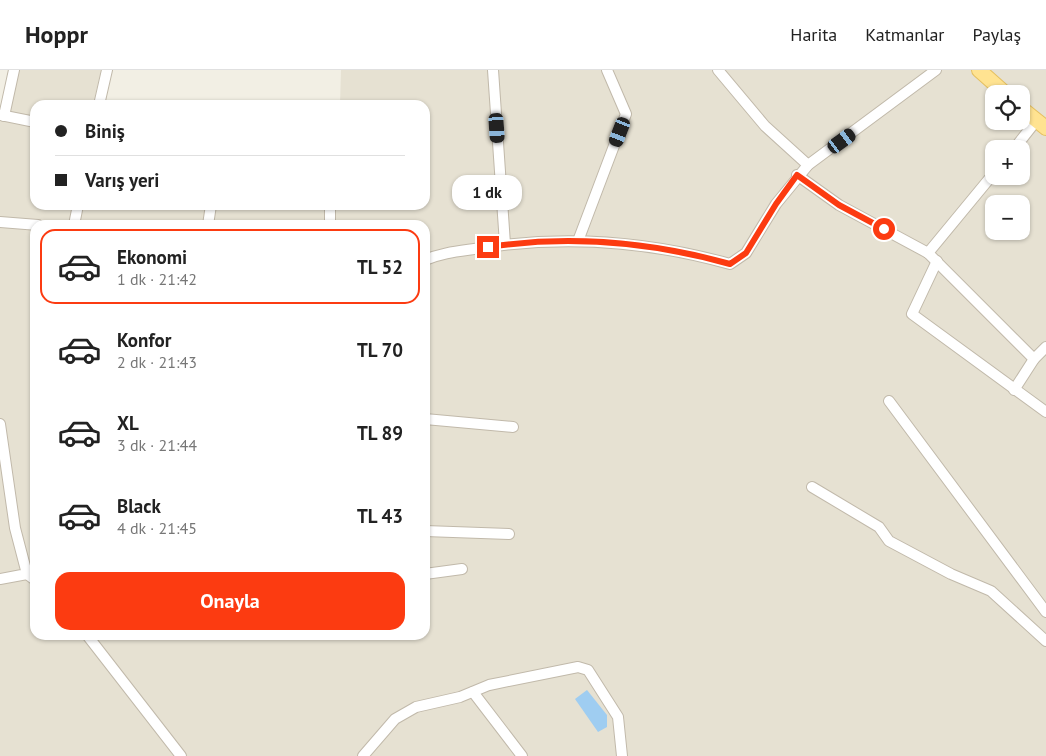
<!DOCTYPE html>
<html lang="tr">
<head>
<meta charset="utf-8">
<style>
  body { margin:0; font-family:"PT Sans",sans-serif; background:#f6f6f6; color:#222; height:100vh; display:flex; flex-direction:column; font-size:19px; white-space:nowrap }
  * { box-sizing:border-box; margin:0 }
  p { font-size:16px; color:#767676 }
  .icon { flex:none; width:28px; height:28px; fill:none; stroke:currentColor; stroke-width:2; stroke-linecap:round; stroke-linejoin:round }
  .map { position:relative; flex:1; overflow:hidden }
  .details { position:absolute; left:30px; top:150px; width:400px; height:420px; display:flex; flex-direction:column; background:#fff; border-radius:15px; box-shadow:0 1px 4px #0004 }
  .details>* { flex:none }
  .hud { position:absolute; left:30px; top:30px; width:400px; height:110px; border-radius:15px; box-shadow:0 1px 4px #0004; display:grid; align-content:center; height:110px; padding:0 25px; background:#fff }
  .controls { position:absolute; left:985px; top:15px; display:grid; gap:10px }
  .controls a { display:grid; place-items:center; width:45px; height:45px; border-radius:10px; background:#fff; box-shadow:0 1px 4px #0004; font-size:25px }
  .end { position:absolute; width:22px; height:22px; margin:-11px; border:6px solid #fc3b11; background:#fff; box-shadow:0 0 0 2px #fff }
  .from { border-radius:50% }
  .bubble { position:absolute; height:35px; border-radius:15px; background:#fff; box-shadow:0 1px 4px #0004; font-size:16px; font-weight:600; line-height:35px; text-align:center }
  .car { position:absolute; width:15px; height:30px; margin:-15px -8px; border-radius:6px; box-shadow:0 0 4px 1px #0007; background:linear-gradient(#222 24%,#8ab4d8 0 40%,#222 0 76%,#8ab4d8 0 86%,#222 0) }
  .hud b { display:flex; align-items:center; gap:18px; height:48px; font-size:19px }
  .hud b+b { border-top:1px solid #e0e0e0 }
  .hud i { width:12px; height:12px; background:#222 }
  ul { padding:9px 0 0; list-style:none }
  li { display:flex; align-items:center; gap:15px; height:75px; margin:0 10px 8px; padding:0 15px; border:2px solid transparent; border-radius:15px }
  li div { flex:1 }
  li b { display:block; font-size:19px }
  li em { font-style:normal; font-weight:600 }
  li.on { border-color:#fc3b11 }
  li>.icon { width:45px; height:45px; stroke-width:1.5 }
  .primary-button { display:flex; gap:10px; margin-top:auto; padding:10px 25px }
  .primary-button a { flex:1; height:58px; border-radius:15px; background:#fc3b11; color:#fff; font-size:20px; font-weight:600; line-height:58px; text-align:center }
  header { display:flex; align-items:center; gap:30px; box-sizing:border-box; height:70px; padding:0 25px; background:#fff; border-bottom:1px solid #e0e0e0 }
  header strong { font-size:24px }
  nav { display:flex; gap:28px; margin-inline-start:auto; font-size:18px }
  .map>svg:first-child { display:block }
</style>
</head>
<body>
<header>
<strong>Hoppr</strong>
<nav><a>Harita</a><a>Katmanlar</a><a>Paylaş</a></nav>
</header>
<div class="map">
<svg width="1046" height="686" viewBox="0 0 1046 686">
  <rect width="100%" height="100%" fill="#f2efe4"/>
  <!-- residential -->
  <path fill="#e6e1d2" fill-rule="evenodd" d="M 19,0 L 101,0 L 93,35 L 35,35 L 35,135 L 425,135 L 425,35 L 340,35 L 341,0 L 1046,0 L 1046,686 L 0,686 L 0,50 L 7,51 ZM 994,24 L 1021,24 L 1021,51 L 994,51 ZM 994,79 L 1021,79 L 1021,106 L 994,106 ZM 994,134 L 1021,134 L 1021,161 L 994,161 ZM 35,155 L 425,155 L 425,565 L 35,565 Z"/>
  <!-- water -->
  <path fill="#9fcdf1" d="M 587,620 L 607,645 L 607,657 L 598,662 L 575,629 Z"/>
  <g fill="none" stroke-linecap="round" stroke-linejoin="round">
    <defs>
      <g id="minor">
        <path d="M 493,0 L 505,174"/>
        <path d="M 718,0 L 765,56 L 808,95"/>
        <path d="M 99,35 L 107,0"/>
        <path d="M 0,45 L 35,52"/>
        <path d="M 4,46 L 14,0"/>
        <path d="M 1014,79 L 1036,51"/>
        <path d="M 994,103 L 928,183 L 1034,289"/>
        <path d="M 797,105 L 839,135 L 928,183"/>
        <path d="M 330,135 L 330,155"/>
        <path d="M 0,152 L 38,155"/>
        <path d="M 74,155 L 78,135"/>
        <path d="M 208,155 L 211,135"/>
        <path d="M 578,171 L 626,44 L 607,0"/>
        <path d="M 425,190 C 443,182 462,181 481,178 C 564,165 648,171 730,194 L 746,183 L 776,134 L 808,95 L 936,0"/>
        <path d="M 937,191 L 912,244 L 1046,342"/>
        <path d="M 1014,320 L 1034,289 L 1046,277"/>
        <path d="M 889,331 L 1046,542"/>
        <path d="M 425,349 L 513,357"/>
        <path d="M 0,354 L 15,458 L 27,504 L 0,509"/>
        <path d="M 812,417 L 879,457 L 889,471 L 951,504 L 991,521 L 1046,571"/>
        <path d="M 425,461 L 509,464"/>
        <path d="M 35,500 L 27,504 L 35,510"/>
        <path d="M 425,504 L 462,499"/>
        <path d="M 87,565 L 181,686"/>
        <path d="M 473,622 L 522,686"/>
        <path d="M 363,686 L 395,649 L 416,637 L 460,627 L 489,615 L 578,597 L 588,600 L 618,647 L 622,686"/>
      </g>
      <g id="major">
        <path d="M 979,0 L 1006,24"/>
        <path d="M 1021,38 L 1046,58"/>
      </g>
    </defs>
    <!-- minor casing -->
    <use href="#minor" stroke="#c1b9aa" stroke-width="12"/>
    <!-- major casing -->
    <use href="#major" stroke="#e5c060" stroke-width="16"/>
    <!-- minor -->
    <use href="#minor" stroke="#fff" stroke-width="10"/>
    <!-- major -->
    <use href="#major" stroke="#ffe391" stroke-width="14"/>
  </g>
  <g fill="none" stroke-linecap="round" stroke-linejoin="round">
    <!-- route -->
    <path stroke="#fc3b11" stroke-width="6" d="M 488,177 C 569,165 651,172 730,194 L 746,183 L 776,134 L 797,105 L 839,135 L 884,159"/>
  </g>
</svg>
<div class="controls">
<a><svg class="icon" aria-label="locate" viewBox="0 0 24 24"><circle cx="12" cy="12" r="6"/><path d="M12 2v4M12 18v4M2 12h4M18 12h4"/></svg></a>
<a>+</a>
<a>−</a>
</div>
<i class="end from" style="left:884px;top:159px"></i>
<i class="end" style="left:488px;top:177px"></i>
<div class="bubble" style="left:452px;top:105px;width:70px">1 dk</div>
<i class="car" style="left:497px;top:58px;rotate:176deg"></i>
<i class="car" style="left:620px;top:62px;rotate:201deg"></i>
<i class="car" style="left:842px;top:71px;rotate:54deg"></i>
<div class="hud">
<b><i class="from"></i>Biniş</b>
<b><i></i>Varış yeri</b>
</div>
<section class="details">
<ul>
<li class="on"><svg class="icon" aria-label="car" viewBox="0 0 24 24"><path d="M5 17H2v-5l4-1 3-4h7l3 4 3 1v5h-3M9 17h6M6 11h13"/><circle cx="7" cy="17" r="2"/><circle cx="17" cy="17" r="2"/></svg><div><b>Ekonomi</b><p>1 dk · 21:42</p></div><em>TL 52</em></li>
<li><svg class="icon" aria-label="car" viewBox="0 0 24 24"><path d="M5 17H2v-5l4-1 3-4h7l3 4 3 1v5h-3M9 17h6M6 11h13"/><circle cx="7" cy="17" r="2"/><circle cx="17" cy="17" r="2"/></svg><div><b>Konfor</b><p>2 dk · 21:43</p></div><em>TL 70</em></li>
<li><svg class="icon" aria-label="car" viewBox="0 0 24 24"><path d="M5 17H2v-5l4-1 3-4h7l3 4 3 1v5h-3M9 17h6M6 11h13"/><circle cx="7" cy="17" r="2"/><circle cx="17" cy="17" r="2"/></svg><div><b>XL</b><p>3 dk · 21:44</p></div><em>TL 89</em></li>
<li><svg class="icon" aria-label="car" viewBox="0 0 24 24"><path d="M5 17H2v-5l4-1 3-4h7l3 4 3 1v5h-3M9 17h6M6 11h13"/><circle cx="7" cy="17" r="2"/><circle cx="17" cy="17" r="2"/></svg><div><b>Black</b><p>4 dk · 21:45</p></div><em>TL 43</em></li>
</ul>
<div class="primary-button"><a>Onayla</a></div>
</section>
</div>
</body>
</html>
